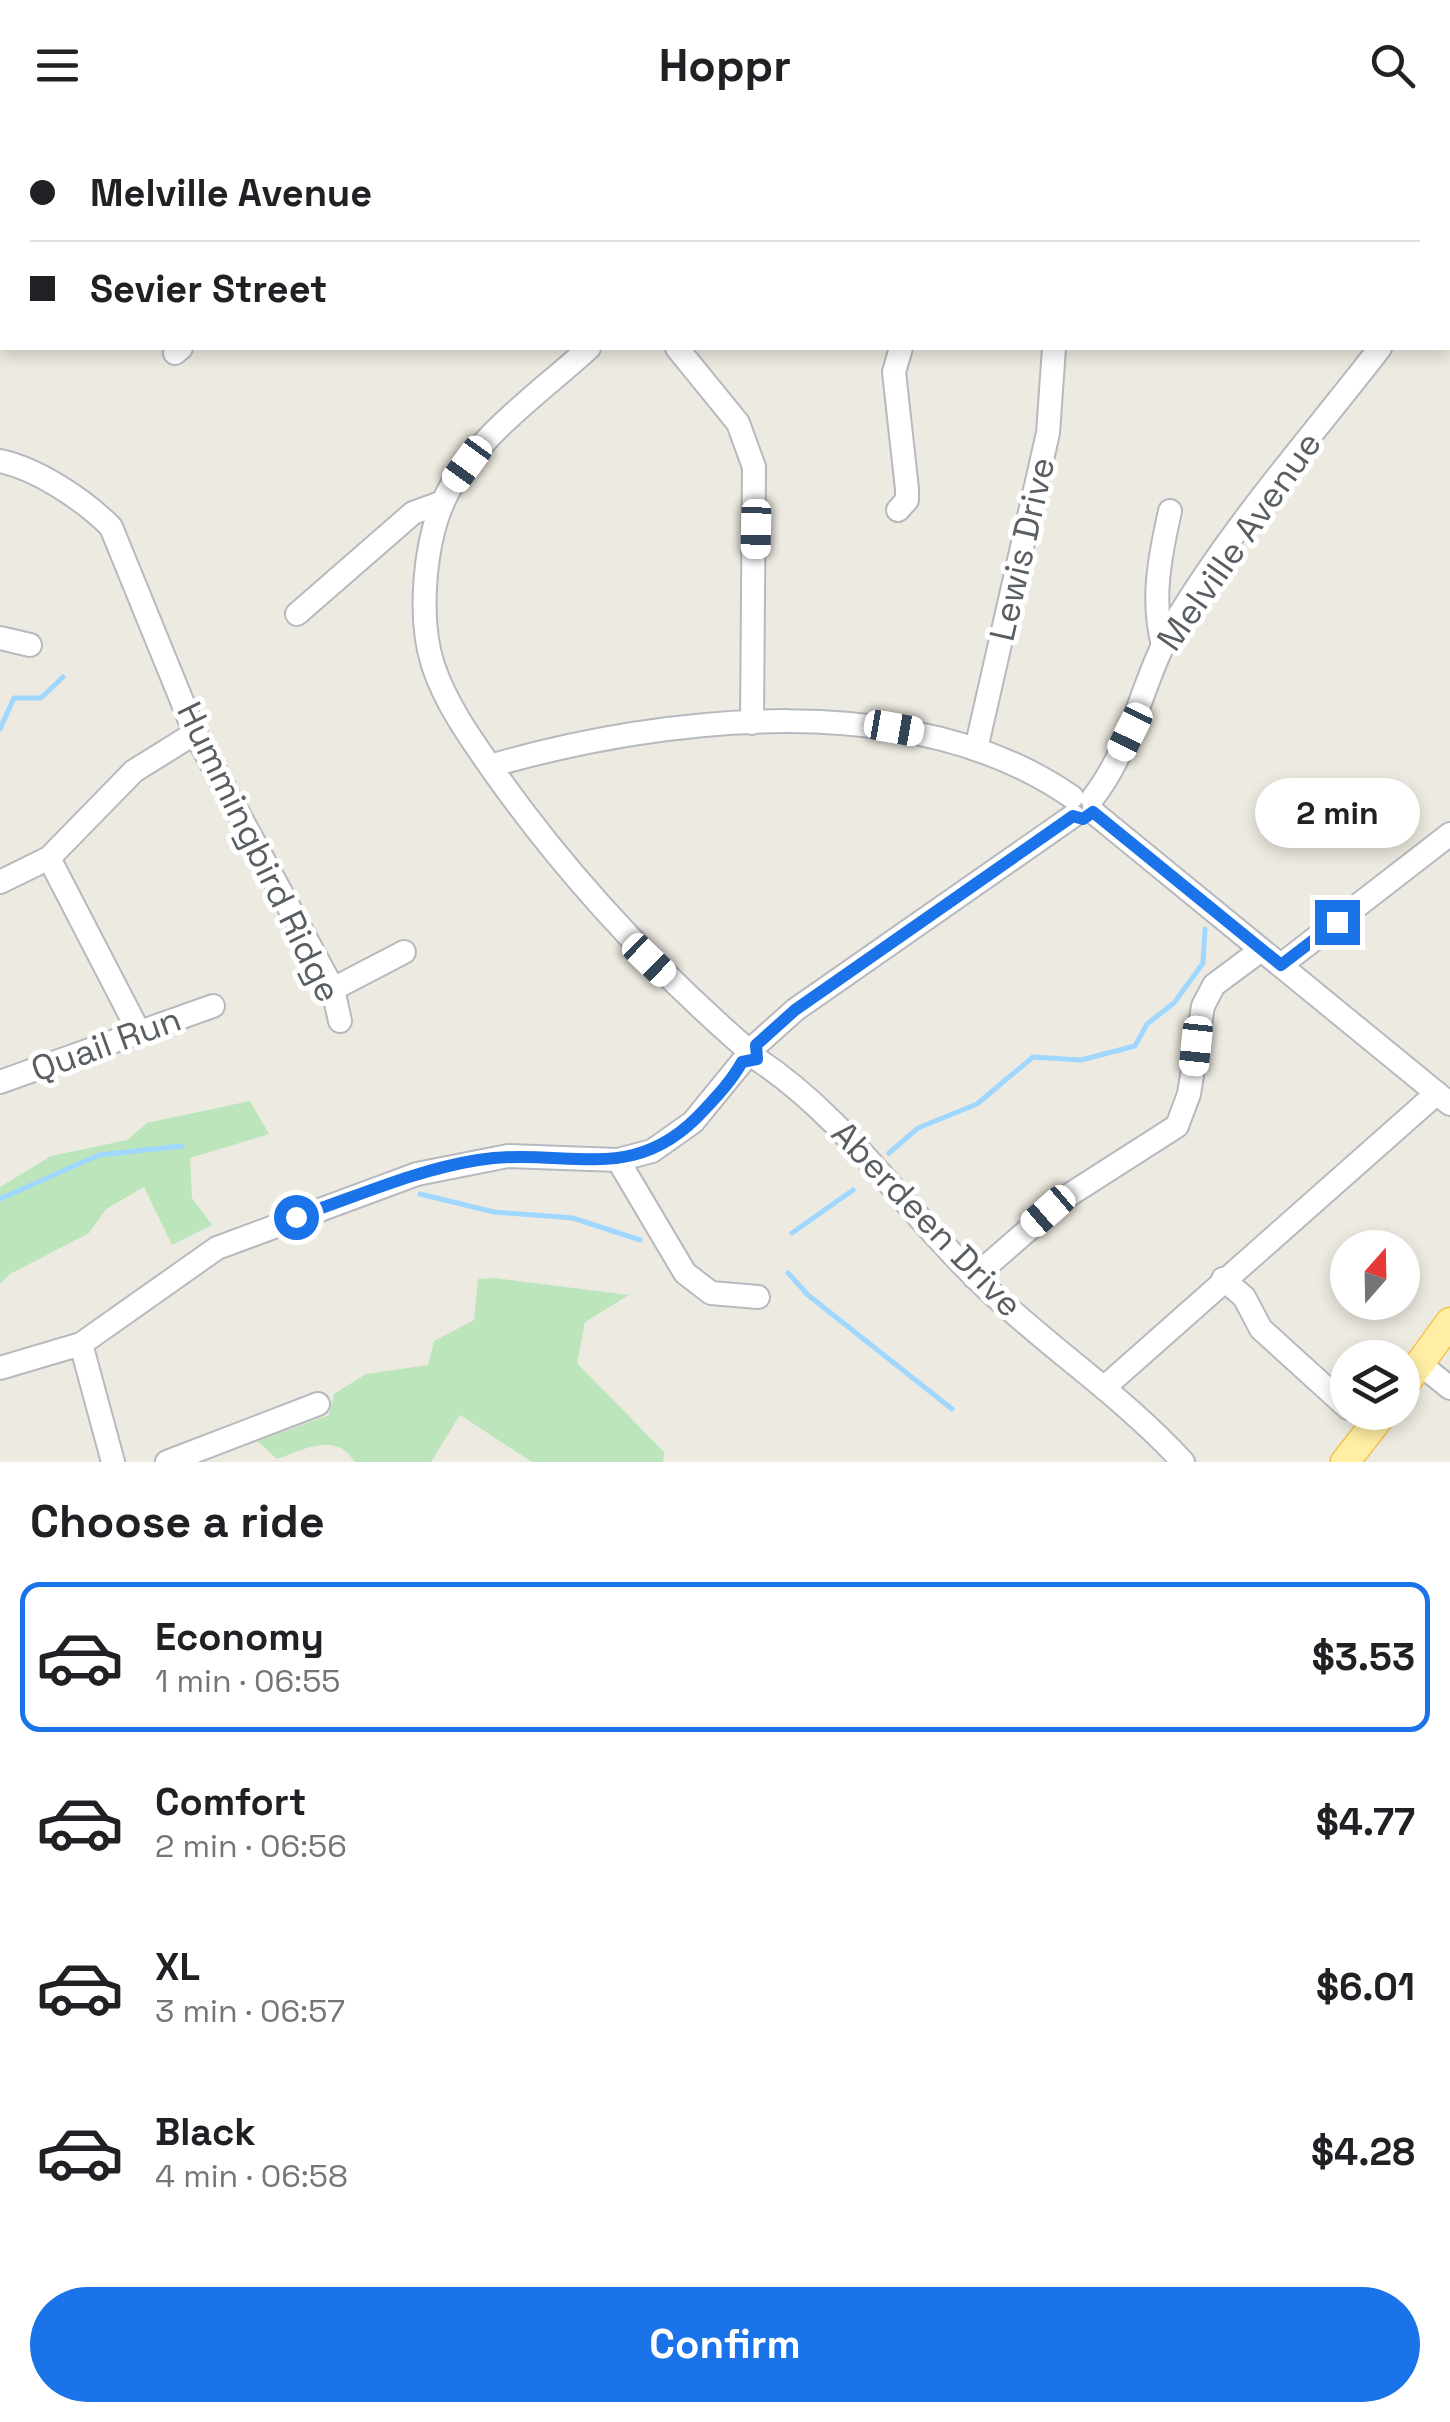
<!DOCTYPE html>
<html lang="en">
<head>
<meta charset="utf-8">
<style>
  body { margin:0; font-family:"Space Grotesk",sans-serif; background:#f6f6f6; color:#202124; height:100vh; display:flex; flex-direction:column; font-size:38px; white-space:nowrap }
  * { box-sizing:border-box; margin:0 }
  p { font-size:32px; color:#757577 }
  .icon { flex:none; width:55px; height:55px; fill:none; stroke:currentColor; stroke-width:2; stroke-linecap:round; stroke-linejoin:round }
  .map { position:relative; height:1332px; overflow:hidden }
  .details { display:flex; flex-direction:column; background:#fff; flex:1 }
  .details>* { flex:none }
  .guide { position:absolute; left:0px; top:0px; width:1450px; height:220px; box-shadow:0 5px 15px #0003; display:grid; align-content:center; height:220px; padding:0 30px; background:#fff }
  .needle { width:65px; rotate:20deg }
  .tools { position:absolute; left:1330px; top:1100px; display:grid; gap:20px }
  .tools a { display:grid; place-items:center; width:90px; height:90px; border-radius:50%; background:#fff; box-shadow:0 5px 15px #0003; font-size:50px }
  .end { position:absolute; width:45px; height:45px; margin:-22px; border:12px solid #1a73e8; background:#fff; box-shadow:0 0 0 5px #fff }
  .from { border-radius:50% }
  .bubble { position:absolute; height:70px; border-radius:35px; background:#fff; box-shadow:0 5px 15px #0003; font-size:32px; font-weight:700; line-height:70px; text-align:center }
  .car { position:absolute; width:30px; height:60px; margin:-30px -15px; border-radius:12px; box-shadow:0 0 8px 2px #0007; background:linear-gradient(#fff 24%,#345 0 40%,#fff 0 76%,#345 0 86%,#fff 0) }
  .guide b { display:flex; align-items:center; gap:35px; height:95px; font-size:38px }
  .guide b+b { border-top:2px solid #e0e0e0 }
  .guide i { width:25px; height:25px; background:#202124 }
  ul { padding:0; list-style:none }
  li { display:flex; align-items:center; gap:30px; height:150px; margin:0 20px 15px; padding:0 10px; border:5px solid transparent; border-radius:20px }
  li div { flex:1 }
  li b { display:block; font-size:38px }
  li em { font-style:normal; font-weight:700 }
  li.selected { border-color:#1a73e8 }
  li>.icon { width:90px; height:90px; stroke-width:1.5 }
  h2 { padding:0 30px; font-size:45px; line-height:120px }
  .button { display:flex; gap:20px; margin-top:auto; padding:20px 30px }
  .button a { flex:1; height:115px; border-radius:60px; background:#1a73e8; color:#fff; font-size:40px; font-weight:700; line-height:115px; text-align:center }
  header { display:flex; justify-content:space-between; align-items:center; height:130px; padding:0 30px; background:#fff; font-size:45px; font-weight:700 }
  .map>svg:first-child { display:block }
</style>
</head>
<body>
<header><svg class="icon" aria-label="menu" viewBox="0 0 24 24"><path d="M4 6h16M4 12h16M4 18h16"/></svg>Hoppr<svg class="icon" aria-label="search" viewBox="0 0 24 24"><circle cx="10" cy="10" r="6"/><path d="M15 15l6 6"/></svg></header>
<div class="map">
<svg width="1450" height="1332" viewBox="0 0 1450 1332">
  <rect width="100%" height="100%" fill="#edeae1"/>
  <!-- green -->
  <g fill="#bde5bc">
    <path d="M 250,971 L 269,1004 L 190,1028 L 192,1068 L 212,1095 L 172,1115 L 144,1057 L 106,1079 L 89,1103 L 10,1144 L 0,1154 L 0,1057 L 51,1026 L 127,1010 L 147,993 Z"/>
    <path d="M 495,1148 L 629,1165 L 585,1192 L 577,1233 L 664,1322 L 663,1332 L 532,1332 L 460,1285 L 431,1332 L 355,1332 C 335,1301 305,1319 277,1329 L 257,1311 L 329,1285 L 334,1264 L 366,1244 L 428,1235 L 434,1211 L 474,1190 L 478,1149 Z"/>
  </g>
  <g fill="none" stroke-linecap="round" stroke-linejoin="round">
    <!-- stream -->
    <g stroke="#9fd7ff" stroke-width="5">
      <path d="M 0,599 L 14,568 L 41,568 L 63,547"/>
      <path d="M 889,1023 L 918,998 L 977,974 L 1033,927 L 1081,930 L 1135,916 L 1147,894 L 1174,873 L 1203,833 L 1205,799"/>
      <path d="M 420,1064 L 494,1082 L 573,1088 L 640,1110"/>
      <path d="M 0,1069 L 99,1025 L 182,1016"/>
      <path d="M 792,1103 L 853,1060"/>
      <path d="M 788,1143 L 808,1165 L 952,1279"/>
    </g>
    <defs>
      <g id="minor">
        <path d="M 724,0 L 726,2"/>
        <path d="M 913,0 L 916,2"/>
        <path d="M 1240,0 L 1243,2"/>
        <path d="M 1337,0 L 1340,2"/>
        <path d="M 19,2 L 21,0"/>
        <path d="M 410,2 L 413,0"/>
        <path d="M 814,2 L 817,0"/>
        <path d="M 1166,2 L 1169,0"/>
        <path d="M 1275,2 L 1277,0"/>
        <path d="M 0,27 L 2,24"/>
        <path d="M 1448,84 L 1450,82"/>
        <path d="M 1448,105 L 1450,107"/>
        <path d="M 1448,129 L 1450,126"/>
        <path d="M 0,174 L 2,176"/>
        <path d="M 589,218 C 540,263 472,309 444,370 C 424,414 418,489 433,535 C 446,575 473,612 497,646 C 568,746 649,833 741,914"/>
        <path d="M 677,218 L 738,293 L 754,337 L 752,593"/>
        <path d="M 175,223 L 181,218"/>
        <path d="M 0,331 C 38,339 84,370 111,397 L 195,603 L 333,859 L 340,891"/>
        <path d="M 898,380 L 907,370 L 907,359 L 894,242 L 901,218"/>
        <path d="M 297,484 L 413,383 L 443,372"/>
        <path d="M 0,508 L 30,515"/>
        <path d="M 1163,515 C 1151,469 1160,426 1170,381"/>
        <path d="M 976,619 L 1048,303 L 1054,218"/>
        <path d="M 490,636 C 666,585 914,557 1072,667"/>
        <path d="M 1092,669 C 1134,616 1142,546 1177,489 C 1235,393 1312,306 1380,218"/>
        <path d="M 1093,682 L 1450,974"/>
        <path d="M 49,728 L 139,902"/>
        <path d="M 0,752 L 49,728 L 134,641 L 195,603"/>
        <path d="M 1281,835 L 1450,704"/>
        <path d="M 333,859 L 404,822"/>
        <path d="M 756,915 L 795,880 L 1073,686"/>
        <path d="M 757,929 C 846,988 902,1077 978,1150 C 1044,1215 1119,1262 1183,1332"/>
        <path d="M 0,952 L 213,876"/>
        <path d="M 618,1030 L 685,1143 L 711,1163 L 758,1167"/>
        <path d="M 974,1147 L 1066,1067 L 1177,996 L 1189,964 L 1203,876 L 1214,855 L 1261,820"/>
        <path d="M 1223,1149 L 1244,1167 L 1261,1199 L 1348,1278"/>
        <path d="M 81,1214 L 113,1332"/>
        <path d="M 1420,1234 L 1450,1258"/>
        <path d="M 0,1238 L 81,1214 L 217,1118 L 417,1044 L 508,1026 L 618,1030 L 652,1021 L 693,992 L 742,932"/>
        <path d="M 1107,1255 L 1437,963"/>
        <path d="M 167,1332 L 318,1274"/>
      </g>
      <g id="major">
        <path d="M 1402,1258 L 1450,1192"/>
        <path d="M 1345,1332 L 1384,1282"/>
      </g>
    </defs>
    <!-- minor casing -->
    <use href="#minor" stroke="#b6b9be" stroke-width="26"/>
    <!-- major casing -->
    <use href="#major" stroke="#f4c353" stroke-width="31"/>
    <!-- minor -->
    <use href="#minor" stroke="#fff" stroke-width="22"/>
    <!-- major -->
    <use href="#major" stroke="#ffeea4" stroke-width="28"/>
  </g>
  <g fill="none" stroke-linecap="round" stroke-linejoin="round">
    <!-- route -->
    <path stroke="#1a73e8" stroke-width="12" d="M 296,1087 C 356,1067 415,1040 478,1030 C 568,1016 633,1059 705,979 C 719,964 732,950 742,932 L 757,929 L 756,915 L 795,880 L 1073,686 L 1083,689 L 1093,682 L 1281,835 L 1337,792"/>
  </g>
  <g text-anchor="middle" stroke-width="10" stroke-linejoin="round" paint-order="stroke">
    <!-- street labels -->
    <g font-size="35" fill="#595e62" stroke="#fff">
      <text transform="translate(1239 411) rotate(-55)" y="12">Melville Avenue</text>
      <text transform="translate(1022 419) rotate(-77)" y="12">Lewis Drive</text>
      <text transform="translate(259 722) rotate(64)" y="12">Hummingbird Ridge</text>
      <text transform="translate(106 914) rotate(-20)" y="12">Quail Run</text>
      <text transform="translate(927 1089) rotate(46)" y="12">Aberdeen Drive</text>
    </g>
  </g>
</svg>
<div class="tools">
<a><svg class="needle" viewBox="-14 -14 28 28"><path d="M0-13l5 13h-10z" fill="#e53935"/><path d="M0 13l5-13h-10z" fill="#757577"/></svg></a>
<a><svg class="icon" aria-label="layers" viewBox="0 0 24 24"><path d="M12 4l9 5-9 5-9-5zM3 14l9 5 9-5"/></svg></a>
</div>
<i class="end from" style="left:296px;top:1087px"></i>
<i class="end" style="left:1337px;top:792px"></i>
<div class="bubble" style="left:1255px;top:648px;width:165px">2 min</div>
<i class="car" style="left:467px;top:334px;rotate:216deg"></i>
<i class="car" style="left:756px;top:399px;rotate:181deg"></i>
<i class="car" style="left:894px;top:598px;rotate:100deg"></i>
<i class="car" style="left:1130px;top:602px;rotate:206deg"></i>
<i class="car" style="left:649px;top:830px;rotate:134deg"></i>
<i class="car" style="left:1196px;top:916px;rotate:186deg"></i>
<i class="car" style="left:1048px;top:1081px;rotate:229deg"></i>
<div class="guide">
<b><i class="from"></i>Melville Avenue</b>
<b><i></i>Sevier Street</b>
</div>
</div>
<section class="details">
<h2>Choose a ride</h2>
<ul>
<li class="selected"><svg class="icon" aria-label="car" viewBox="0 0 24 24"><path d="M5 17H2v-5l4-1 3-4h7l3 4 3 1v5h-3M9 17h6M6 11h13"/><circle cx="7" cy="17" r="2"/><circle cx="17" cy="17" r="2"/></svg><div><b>Economy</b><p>1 min · 06:55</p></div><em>$3.53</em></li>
<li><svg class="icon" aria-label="car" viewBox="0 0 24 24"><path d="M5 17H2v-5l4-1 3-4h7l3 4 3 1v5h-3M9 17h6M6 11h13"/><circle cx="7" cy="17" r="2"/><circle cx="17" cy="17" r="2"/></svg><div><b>Comfort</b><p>2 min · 06:56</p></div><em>$4.77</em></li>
<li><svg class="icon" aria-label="car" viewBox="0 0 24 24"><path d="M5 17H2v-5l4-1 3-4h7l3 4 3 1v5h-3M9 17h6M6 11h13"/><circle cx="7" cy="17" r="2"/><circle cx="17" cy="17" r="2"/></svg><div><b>XL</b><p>3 min · 06:57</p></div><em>$6.01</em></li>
<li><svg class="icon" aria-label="car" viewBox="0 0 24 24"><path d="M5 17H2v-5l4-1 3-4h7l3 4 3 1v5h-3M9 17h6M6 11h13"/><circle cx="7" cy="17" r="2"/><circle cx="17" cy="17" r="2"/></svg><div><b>Black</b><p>4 min · 06:58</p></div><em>$4.28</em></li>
</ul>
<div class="button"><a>Confirm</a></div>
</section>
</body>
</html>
